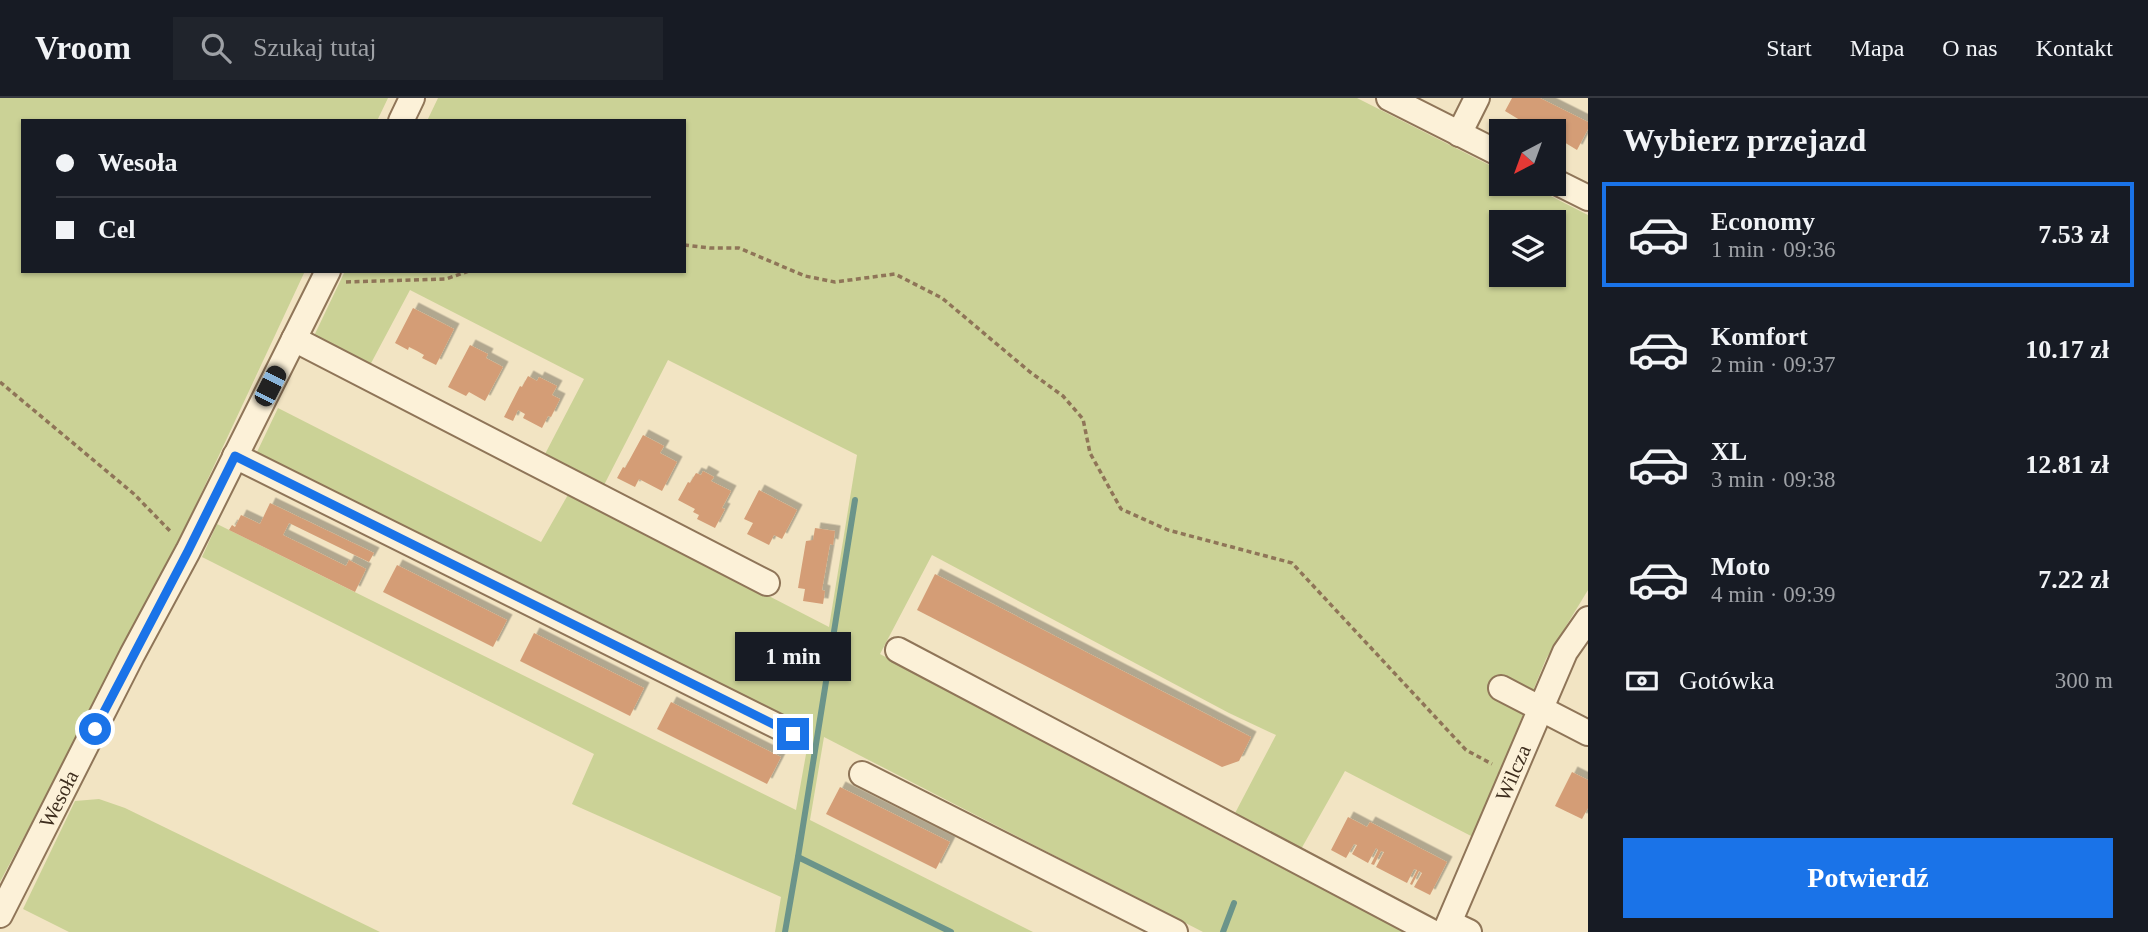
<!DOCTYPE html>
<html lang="pl">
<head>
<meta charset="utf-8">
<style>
  body { margin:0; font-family:"Times New Roman",serif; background:#20242c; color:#f1f3f6; height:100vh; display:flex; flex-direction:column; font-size:26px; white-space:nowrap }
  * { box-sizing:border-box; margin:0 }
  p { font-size:23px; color:#9ea1a6 }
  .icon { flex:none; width:38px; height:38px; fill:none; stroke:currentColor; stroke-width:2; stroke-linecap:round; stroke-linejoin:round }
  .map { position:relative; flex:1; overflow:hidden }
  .drawer { display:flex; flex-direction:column; background:#171b24; width:560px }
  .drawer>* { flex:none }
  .banner { position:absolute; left:21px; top:21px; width:665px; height:154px; border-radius:0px; box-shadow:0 2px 5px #0004; display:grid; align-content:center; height:154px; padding:0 35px; background:#171b24 }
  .needle { width:46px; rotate:221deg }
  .buttons { position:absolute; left:1489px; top:21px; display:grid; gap:14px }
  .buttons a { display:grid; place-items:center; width:77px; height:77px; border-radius:0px; background:#171b24; box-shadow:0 2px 5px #0004; font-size:35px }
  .end { position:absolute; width:32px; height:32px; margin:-16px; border:9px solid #1a73e8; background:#fff; box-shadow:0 0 0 4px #fff }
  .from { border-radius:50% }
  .bubble { position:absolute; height:49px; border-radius:0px; background:#171b24; box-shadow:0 2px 5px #0004; font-size:23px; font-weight:600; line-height:49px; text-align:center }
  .car { position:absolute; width:21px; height:42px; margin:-21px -10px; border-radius:9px; box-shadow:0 0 5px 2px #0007; background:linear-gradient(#222 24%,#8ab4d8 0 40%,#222 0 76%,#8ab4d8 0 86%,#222 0) }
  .banner b { display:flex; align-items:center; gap:24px; height:66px; font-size:26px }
  .banner b+b { border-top:2px solid #363941 }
  .banner i { width:18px; height:18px; background:#f1f3f6 }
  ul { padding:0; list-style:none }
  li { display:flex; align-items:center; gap:21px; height:105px; margin:0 14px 10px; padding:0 21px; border:4px solid transparent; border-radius:0px }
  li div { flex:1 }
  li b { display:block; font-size:26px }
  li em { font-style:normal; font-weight:600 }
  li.current { border-color:#1a73e8 }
  li>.icon { width:63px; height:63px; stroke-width:1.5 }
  h2 { padding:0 35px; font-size:32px; line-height:84px }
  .pay { display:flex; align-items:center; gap:18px; height:77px; padding:0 35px; font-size:26px }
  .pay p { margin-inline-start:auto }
  .action { display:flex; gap:14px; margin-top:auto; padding:14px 35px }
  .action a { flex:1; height:80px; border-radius:0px; background:#1a73e8; color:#fff; font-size:28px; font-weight:600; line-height:80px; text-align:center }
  header { display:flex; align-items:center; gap:42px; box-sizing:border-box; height:98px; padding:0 35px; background:#171b24; border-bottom:2px solid #363941 }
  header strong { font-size:33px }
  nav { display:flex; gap:38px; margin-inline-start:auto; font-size:24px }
  .search { width:490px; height:63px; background:#20242c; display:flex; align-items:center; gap:18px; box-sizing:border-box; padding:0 24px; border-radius:0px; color:#9ea1a6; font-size:26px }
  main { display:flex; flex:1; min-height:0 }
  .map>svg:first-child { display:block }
</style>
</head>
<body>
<header>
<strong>Vroom</strong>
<div class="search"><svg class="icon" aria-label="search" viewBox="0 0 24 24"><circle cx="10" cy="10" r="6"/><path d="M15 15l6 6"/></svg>Szukaj tutaj</div>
<nav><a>Start</a><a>Mapa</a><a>O nas</a><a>Kontakt</a></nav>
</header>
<main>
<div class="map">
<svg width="1588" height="834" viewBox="0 0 1588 834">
  <defs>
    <filter id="shadow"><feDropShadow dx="5.5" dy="-5.5" stdDeviation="0" flood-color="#0004"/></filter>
  </defs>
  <rect width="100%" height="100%" fill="#f2e4c3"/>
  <!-- green -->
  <g fill="#cbd296" fill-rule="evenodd">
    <path d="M 0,0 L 388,0 L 377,23 L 23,23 L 23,173 L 305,173 L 164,475 L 0,784 Z"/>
    <path d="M 438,0 L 1357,0 L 1501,73 L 1502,86 L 1527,86 L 1588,117 L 1588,492 L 1546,561 L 1473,739 L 1345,673 L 1300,753 L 1233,719 L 1276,637 L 1229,615 L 932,457 L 880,556 L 1226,741 L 1406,834 L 1203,834 L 824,639 L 810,722 L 1033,834 L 775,834 L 781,799 L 572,706 L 594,656 L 202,459 L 217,426 L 796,712 L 810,634 L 257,354 L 278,310 L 541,444 L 569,395 L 829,529 L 857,357 L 668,262 L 603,389 L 544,358 L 584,281 L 410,192 L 369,269 L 313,240 L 345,173 L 684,173 L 684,23 L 427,23 ZM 1502,124 L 1554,124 L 1554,177 L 1502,177 Z"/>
    <path d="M 99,701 L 125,710 L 380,834 L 69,834 L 23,811 L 75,703 Z"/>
  </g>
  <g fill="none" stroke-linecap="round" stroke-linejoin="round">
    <!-- stream -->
    <g stroke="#6b948a" stroke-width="6">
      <path d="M 798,759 L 855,402"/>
      <path d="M 785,834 L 798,759 L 951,834"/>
      <path d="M 1223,834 L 1234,805"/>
    </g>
  </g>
  <!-- building -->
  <g fill="#d49d76" filter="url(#shadow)">
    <path d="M 1512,0 L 1540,0 L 1588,24 L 1588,31 L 1577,52 L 1554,38 L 1554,33 L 1541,33 L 1541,32 L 1531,26 L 1528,27 L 1505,13 Z"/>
    <path d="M 413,210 L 454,231 L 436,267 L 422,260 L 424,257 L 417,253 L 409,249 L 408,252 L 395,245 Z"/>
    <path d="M 470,247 L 488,256 L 486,260 L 503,269 L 485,303 L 469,294 L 466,298 L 448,289 Z"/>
    <path d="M 528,278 L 537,283 L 539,279 L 557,288 L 552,297 L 560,301 L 551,319 L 548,318 L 542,330 L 523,320 L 525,316 L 518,312 L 513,323 L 504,319 L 520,288 L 522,289 Z"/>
    <path d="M 643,337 L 664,348 L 660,355 L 677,364 L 662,393 L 639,381 L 635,389 L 617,380 L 623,369 L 625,370 Z"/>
    <path d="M 703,373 L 714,379 L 711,383 L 731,393 L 722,410 L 725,411 L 715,430 L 697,421 L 699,417 L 693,414 L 695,411 L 678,402 L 688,384 L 690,385 L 696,375 L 701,377 Z"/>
    <path d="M 759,392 L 797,412 L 782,441 L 774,437 L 769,447 L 747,436 L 753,425 L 744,421 Z"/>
    <path d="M 270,405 L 374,455 L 369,464 L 289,425 L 283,437 L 346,468 L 349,462 L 366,471 L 355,494 L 229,432 L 232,427 L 235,429 L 241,417 L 260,426 Z"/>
    <path d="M 815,430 L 835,433 L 833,447 L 830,446 L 822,492 L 825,493 L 823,506 L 803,503 L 805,491 L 798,490 L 806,443 L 813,442 Z"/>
    <path d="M 397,467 L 507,522 L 493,549 L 383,494 Z"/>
    <path d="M 935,476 L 1251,639 L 1239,663 L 1222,669 L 917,512 Z"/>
    <path d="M 534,535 L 644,590 L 630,618 L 520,563 Z"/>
    <path d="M 671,604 L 781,659 L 767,686 L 657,631 Z"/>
    <path d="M 1572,674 L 1588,682 L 1588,710 L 1582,721 L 1555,708 Z"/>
    <path d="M 840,689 L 950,744 L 936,771 L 826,716 Z"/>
    <path d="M 1348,719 L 1367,729 L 1370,724 L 1447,764 L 1430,797 L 1414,789 L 1422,775 L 1419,773 L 1412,787 L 1410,786 L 1417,772 L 1414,771 L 1407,785 L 1376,769 L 1384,754 L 1381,753 L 1374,767 L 1371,766 L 1378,752 L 1376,750 L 1368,765 L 1352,756 L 1357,747 L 1354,746 L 1346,760 L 1331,752 Z"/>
  </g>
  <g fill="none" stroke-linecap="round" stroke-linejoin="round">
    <defs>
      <g id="minor">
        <path d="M 1389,0 L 1502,57"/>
        <path d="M 401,23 L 412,0"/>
        <path d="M 1459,36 L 1477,0"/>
        <path d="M 1554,83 L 1588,100"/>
        <path d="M 294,241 L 767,485"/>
        <path d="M 235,358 L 793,636"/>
        <path d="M 898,552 L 1432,834"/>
        <path d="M 1501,590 L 1588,635"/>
        <path d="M 862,676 L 1175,834"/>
        <path id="s1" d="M 0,817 L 132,557 L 188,453 L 328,173"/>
        <path d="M 1450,825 L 1469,834"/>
        <path id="s2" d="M 1445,834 L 1565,554 L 1588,521"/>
      </g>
    </defs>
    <!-- minor casing -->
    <use href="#minor" stroke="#8f7558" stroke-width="28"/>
    <!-- path -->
    <g stroke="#8f7558" stroke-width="3.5" stroke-dasharray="5 3.5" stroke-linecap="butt">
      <path d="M 684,147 L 710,150 L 739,150 L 805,178 L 835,184 L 895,176 L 942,200 L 1030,274 L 1063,298 L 1083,321 L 1090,355 L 1121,411 L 1168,432 L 1292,465 L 1466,652 L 1492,666"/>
      <path d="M 346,184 L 446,181 L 469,173"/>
      <path d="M 0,284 L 134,396 L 172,435"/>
    </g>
    <!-- minor -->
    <use href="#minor" stroke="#fcf1d8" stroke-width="24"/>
  </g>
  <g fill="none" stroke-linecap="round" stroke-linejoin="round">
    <!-- route -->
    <path stroke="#1a73e8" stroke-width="9" d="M 95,631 L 188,453 L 235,358 L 793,636"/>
  </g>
  <g text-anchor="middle" stroke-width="5" stroke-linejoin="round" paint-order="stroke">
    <!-- street labels -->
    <g font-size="21" fill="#3d2d1d" stroke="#f9eed4">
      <text dy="7" stroke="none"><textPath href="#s2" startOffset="173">Wilcza</textPath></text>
      <text dy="7" stroke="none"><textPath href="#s1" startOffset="130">Wesoła</textPath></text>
    </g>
  </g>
</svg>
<div class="buttons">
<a><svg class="needle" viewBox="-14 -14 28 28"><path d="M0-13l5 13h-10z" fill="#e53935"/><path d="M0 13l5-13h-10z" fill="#9ea1a6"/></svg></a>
<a><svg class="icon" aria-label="layers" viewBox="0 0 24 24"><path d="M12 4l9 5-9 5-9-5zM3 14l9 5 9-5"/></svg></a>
</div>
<i class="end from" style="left:95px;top:631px"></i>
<i class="end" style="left:793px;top:636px"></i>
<div class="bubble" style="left:735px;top:534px;width:116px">1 min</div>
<i class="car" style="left:270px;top:288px;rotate:27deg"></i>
<div class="banner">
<b><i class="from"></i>Wesoła</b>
<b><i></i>Cel</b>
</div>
</div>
<section class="drawer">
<h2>Wybierz przejazd</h2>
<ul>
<li class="current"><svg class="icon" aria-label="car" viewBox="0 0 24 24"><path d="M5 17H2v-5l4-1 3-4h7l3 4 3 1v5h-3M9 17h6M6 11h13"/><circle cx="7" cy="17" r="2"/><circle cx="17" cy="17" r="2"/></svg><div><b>Economy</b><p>1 min · 09:36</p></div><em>7.53 zł</em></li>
<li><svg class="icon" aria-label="car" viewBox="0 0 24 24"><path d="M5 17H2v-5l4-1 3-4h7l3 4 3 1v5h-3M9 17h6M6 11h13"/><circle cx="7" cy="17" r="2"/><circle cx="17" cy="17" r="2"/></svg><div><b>Komfort</b><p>2 min · 09:37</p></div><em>10.17 zł</em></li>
<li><svg class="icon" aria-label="car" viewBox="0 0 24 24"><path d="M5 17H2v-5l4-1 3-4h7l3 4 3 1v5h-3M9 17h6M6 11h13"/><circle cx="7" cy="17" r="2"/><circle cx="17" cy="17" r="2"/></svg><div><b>XL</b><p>3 min · 09:38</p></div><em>12.81 zł</em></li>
<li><svg class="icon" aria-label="car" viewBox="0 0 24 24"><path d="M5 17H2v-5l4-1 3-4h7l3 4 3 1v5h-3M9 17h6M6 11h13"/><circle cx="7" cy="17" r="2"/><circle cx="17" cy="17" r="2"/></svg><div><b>Moto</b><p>4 min · 09:39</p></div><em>7.22 zł</em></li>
</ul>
<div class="pay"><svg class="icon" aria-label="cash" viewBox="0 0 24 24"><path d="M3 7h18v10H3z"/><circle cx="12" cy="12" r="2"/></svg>Gotówka<p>300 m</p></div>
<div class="action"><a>Potwierdź</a></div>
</section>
</main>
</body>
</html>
